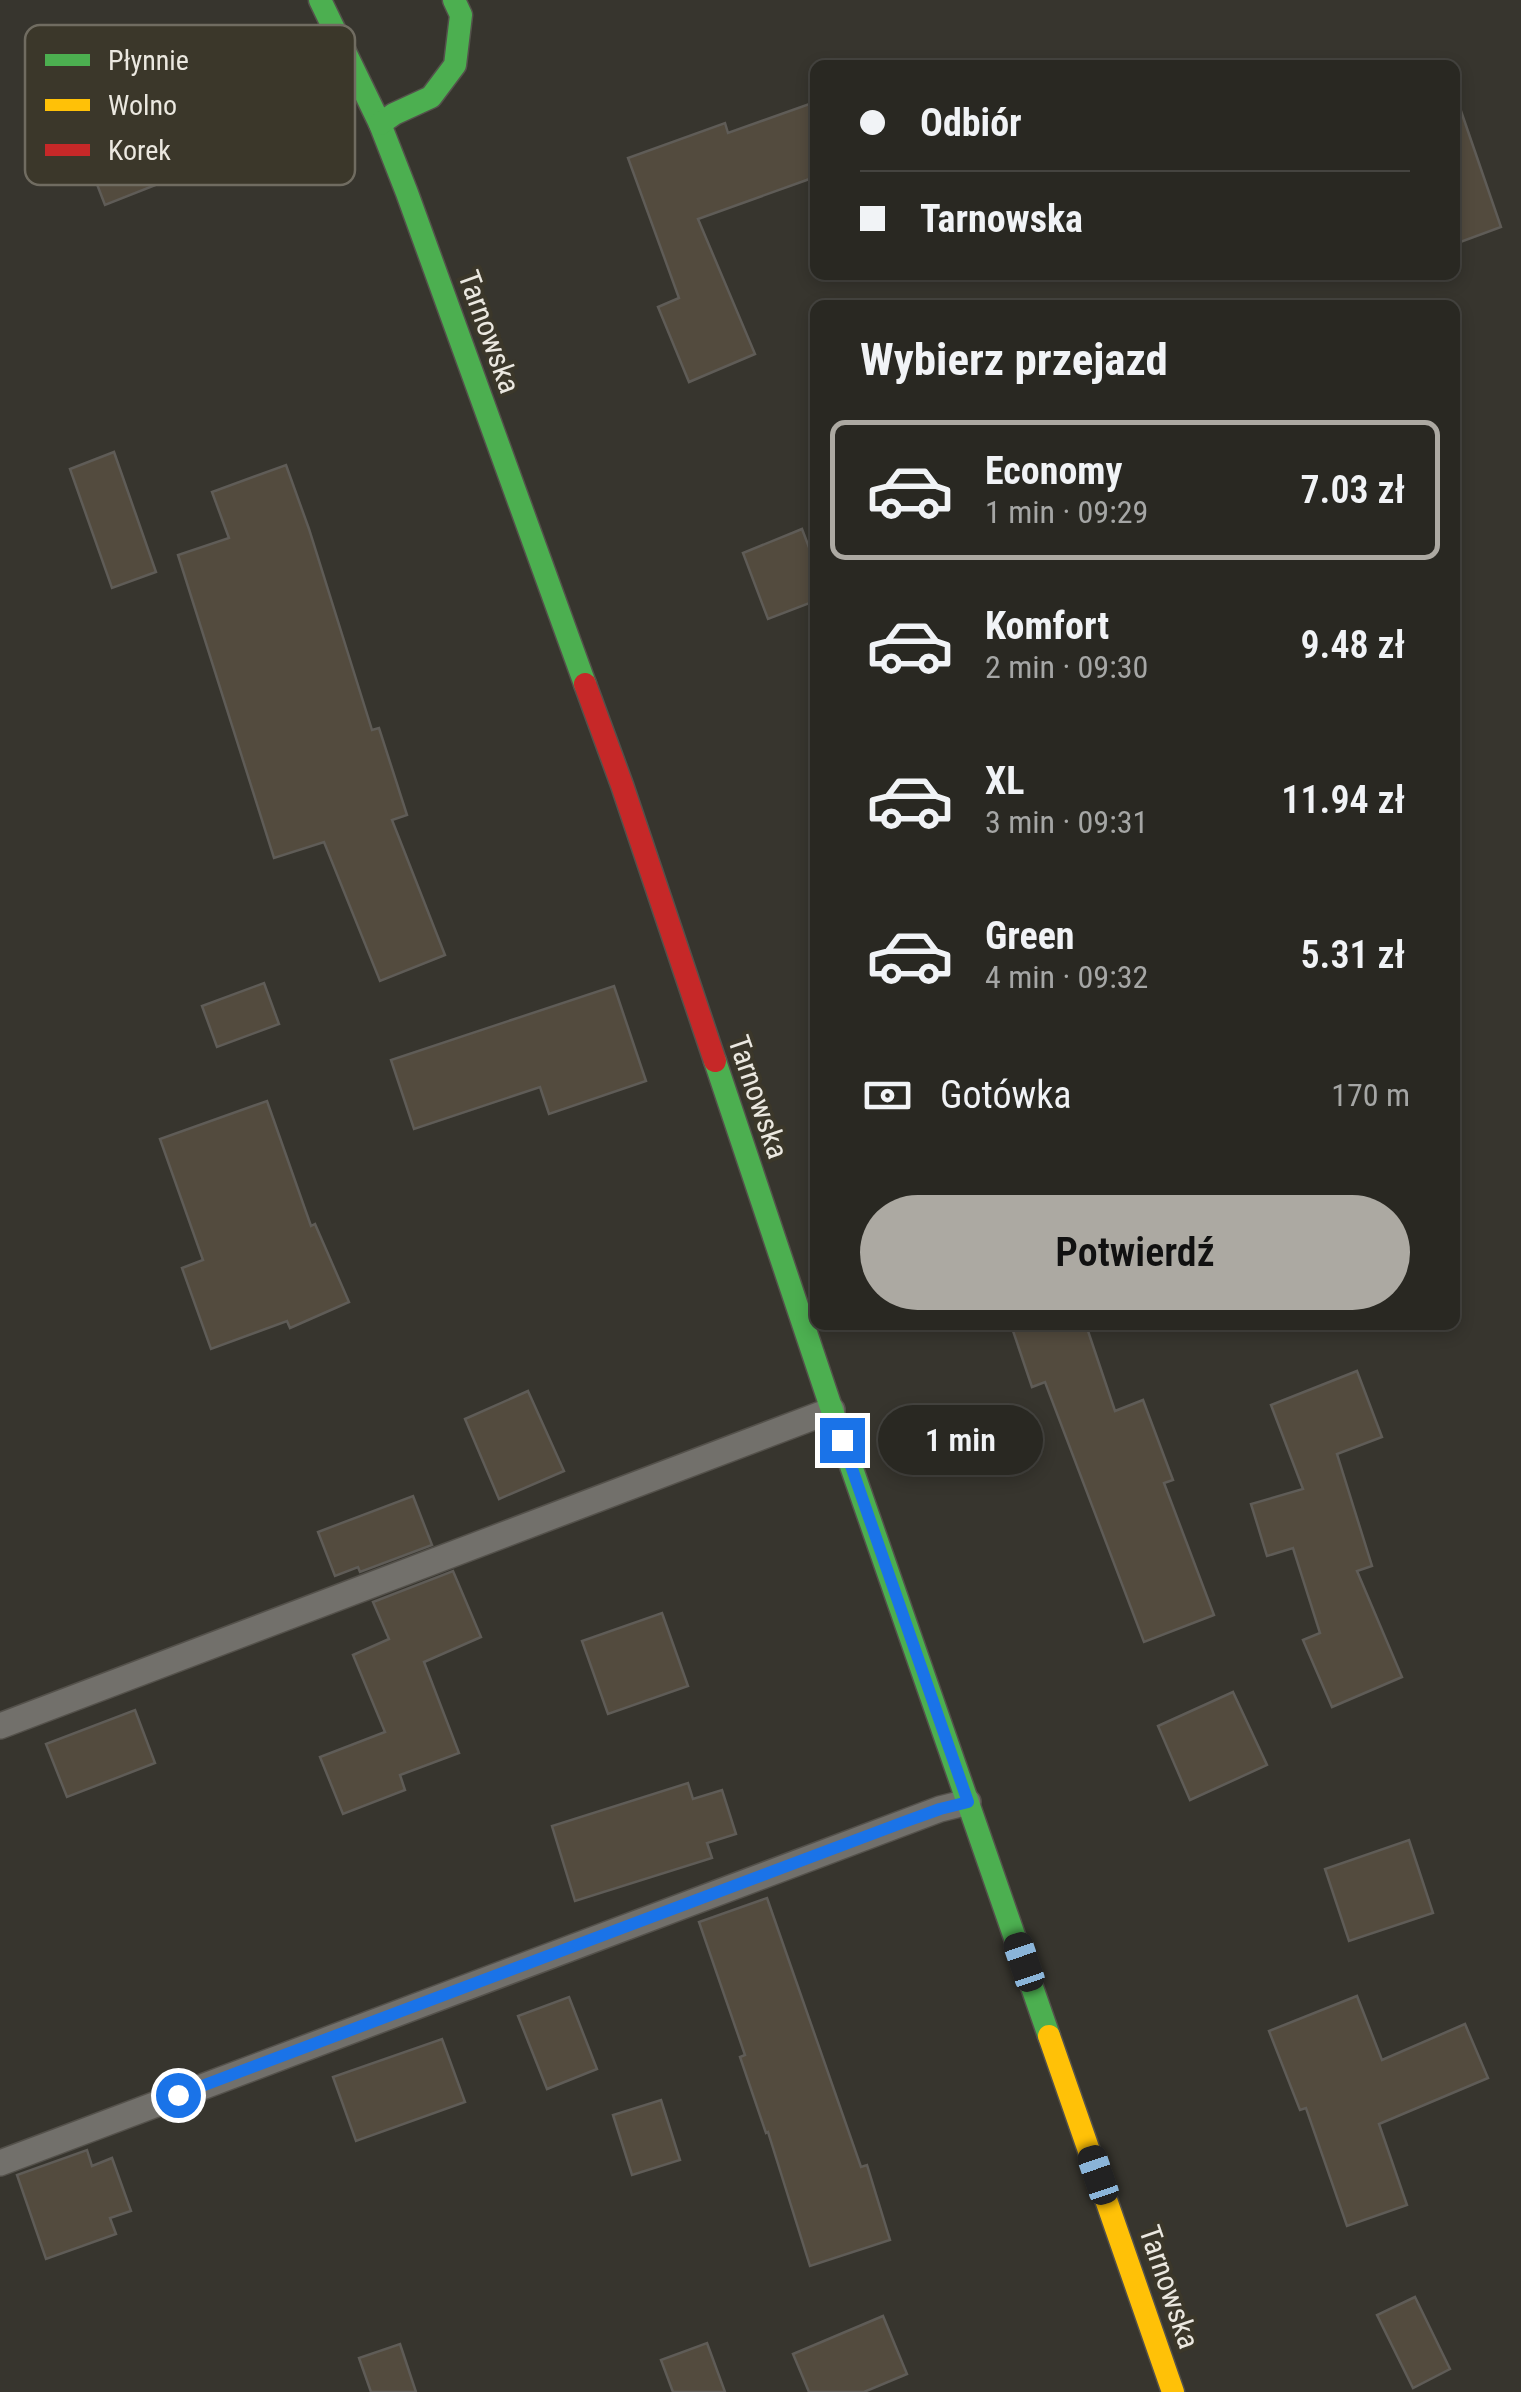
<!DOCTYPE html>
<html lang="pl">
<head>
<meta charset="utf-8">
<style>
  body { margin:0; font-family:"Roboto Condensed",sans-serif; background:#35342f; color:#f1f3f6; height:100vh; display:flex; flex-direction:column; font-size:38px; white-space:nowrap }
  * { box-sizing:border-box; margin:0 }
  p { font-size:32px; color:#a5a6a5 }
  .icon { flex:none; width:55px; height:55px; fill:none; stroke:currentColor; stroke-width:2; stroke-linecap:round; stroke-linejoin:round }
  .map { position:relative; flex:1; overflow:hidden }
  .details { position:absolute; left:810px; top:300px; width:650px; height:1030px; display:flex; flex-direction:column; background:#292822; border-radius:15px; box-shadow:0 5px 15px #0003,0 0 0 2px #454440 }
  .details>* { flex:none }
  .banner { position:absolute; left:810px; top:60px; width:650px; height:220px; border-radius:15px; box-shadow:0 5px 15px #0003,0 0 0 2px #454440; display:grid; align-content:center; height:220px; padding:0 50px; background:#292822 }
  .end { position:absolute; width:45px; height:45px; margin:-22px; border:12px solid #1a73e8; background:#fff; box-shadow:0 0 0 5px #fff }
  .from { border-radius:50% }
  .bubble { position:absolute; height:70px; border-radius:35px; background:#292822; box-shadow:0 5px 15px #0003,0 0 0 2px #454440; font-size:32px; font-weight:600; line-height:70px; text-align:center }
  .car { position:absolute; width:30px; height:60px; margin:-30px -15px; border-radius:12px; box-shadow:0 0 8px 2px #0007; background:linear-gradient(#222 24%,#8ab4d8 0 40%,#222 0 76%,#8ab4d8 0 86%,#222 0) }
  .banner b { display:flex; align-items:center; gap:35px; height:95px; font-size:38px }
  .banner b+b { border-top:2px solid #454440 }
  .banner i { width:25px; height:25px; background:#f1f3f6 }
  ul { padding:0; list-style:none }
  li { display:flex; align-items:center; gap:30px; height:140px; margin:0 20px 15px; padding:0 30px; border:5px solid transparent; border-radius:15px }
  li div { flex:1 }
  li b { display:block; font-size:38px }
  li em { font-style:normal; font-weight:600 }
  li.selected { border-color:#aca9a2 }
  li>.icon { width:90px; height:90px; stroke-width:1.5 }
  h2 { padding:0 50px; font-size:45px; line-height:120px }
  .pay { display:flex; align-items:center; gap:25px; height:110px; padding:0 50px; font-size:38px }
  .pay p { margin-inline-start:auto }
  .action { display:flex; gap:20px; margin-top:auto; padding:20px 50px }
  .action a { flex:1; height:115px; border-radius:60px; background:#aca9a2; color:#111; font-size:40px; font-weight:600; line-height:115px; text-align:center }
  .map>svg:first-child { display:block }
</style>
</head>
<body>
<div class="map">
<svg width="1521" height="2392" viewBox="0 0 1521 2392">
  <rect width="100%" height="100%" fill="#37352e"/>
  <!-- building -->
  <g fill="#534b3e" stroke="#5f5c57" stroke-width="2.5">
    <path d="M 152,69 L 191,171 L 105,205 L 65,102 Z"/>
    <path d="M 815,102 L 815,177 L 698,219 L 755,354 L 689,382 L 658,307 L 679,298 L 628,158 L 725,123 L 728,133 Z"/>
    <path d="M 1461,111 L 1501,227 L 1455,244 L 1455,112 Z"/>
    <path d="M 114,452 L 156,572 L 112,588 L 70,469 Z"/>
    <path d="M 286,465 L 309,529 L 372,730 L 379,728 L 407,815 L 392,820 L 445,955 L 380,981 L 324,842 L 274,858 L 178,555 L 229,538 L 212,492 Z"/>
    <path d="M 802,529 L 815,563 L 815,601 L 768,619 L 743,553 Z"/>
    <path d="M 264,983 L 279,1024 L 217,1047 L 202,1006 Z"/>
    <path d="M 614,986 L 646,1081 L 549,1114 L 540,1087 L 414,1129 L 391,1060 Z"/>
    <path d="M 267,1101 L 311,1226 L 315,1224 L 349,1302 L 290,1328 L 287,1321 L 211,1349 L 182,1268 L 203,1260 L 160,1139 Z"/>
    <path d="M 1011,1325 L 1086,1325 L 1115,1411 L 1143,1400 L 1173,1480 L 1164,1483 L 1214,1615 L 1144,1642 L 1045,1382 L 1032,1387 Z"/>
    <path d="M 1357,1371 L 1382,1437 L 1337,1454 L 1372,1566 L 1357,1571 L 1402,1677 L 1332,1707 L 1303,1640 L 1320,1633 L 1293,1548 L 1267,1556 L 1251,1504 L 1303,1489 L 1271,1405 Z"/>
    <path d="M 528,1391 L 564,1471 L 499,1499 L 465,1419 Z"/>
    <path d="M 413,1496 L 432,1545 L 360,1572 L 358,1567 L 335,1576 L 318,1532 Z"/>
    <path d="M 453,1571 L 481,1637 L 424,1662 L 459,1753 L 400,1775 L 405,1790 L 343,1814 L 320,1757 L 385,1732 L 353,1655 L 389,1639 L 373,1602 Z"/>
    <path d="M 662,1613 L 688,1686 L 608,1714 L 582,1641 Z"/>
    <path d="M 1233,1692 L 1267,1765 L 1190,1800 L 1158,1726 Z"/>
    <path d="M 135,1710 L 155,1763 L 67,1797 L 46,1744 Z"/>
    <path d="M 688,1783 L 693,1799 L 722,1790 L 736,1834 L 707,1843 L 712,1858 L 575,1901 L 552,1826 Z"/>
    <path d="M 1409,1840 L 1433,1913 L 1349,1941 L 1325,1869 Z"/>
    <path d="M 767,1898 L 861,2167 L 867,2165 L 890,2240 L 810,2266 L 768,2132 L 766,2133 L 740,2057 L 745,2055 L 699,1922 Z"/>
    <path d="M 1357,1996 L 1382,2060 L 1465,2024 L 1488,2078 L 1379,2124 L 1407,2205 L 1347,2226 L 1306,2108 L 1300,2110 L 1269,2031 Z"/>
    <path d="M 569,1997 L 597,2069 L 547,2089 L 518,2016 Z"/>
    <path d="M 442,2039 L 465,2102 L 356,2141 L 333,2077 Z"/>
    <path d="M 661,2100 L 680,2160 L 632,2175 L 613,2115 Z"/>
    <path d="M 87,2150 L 92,2166 L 112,2158 L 131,2211 L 110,2218 L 116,2234 L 46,2259 L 17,2175 Z"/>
    <path d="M 1415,2297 L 1450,2369 L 1413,2388 L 1377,2315 Z"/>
    <path d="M 883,2316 L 907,2374 L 864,2392 L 809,2392 L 793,2354 Z"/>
    <path d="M 707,2343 L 725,2392 L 673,2392 L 661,2360 Z"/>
    <path d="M 400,2344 L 416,2392 L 371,2392 L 359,2358 Z"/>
  </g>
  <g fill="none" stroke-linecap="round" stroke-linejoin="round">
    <defs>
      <g id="lane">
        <path d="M 0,1726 L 832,1410"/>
        <path d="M 0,2163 L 940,1809 L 968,1802"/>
      </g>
      <g id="fast">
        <path d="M 320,0 L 380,124 L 407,193 L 585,684"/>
        <path d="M 380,124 L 394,114 L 431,97 L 455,65 L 461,15 L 454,0"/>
        <path d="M 715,1061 L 842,1440 L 1049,2036"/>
      </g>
      <path id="slow" d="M 1049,2036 L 1173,2392"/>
      <path id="jam" d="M 585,684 L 622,785 L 715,1061"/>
    </defs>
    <!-- lane casing -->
    <use href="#lane" stroke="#54514b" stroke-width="28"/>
    <!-- fast casing -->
    <use href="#fast" stroke="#54514b" stroke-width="25"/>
    <!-- slow casing -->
    <use href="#slow" stroke="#54514b" stroke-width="25"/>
    <!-- jam casing -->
    <use href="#jam" stroke="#54514b" stroke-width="25"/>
    <!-- lane -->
    <use href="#lane" stroke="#72706b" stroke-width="25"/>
    <!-- fast -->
    <use href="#fast" stroke="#4caf50" stroke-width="22"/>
    <!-- slow -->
    <use href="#slow" stroke="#ffc107" stroke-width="22"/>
    <!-- jam -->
    <use href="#jam" stroke="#c62828" stroke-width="22"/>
  </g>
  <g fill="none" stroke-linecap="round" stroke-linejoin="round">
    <!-- route -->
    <path stroke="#1a73e8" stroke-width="12" d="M 178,2095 L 904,1822 L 940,1809 L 968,1802 L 842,1440"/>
  </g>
  <g text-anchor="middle" stroke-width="8" stroke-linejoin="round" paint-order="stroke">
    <!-- street labels -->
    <g font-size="30" fill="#ebe8e0" stroke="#3b372a">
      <text transform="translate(489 332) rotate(70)" y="10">Tarnowska</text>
      <text transform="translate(758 1097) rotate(71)" y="10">Tarnowska</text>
      <text transform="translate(1169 2287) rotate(71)" y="10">Tarnowska</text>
    </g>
  </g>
  <!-- legend -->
  <rect x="25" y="25" width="330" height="160" rx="15" fill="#3b372a" stroke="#706c61" stroke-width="2.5"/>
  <rect x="45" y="54" width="45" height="12" fill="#4caf50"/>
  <rect x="45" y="99" width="45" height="12" fill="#ffc107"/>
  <rect x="45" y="144" width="45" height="12" fill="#c62828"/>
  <g font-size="28" fill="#ebe8e0">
    <text x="108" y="70">Płynnie</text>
    <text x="108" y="115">Wolno</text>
    <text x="108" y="160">Korek</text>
  </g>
</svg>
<i class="end from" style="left:178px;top:2095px"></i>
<i class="end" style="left:842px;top:1440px"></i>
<div class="bubble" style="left:878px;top:1405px;width:165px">1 min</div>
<i class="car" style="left:1024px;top:1962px;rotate:341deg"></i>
<i class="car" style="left:1098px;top:2175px;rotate:341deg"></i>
<div class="banner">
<b><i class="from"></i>Odbiór</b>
<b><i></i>Tarnowska</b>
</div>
<section class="details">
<h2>Wybierz przejazd</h2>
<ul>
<li class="selected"><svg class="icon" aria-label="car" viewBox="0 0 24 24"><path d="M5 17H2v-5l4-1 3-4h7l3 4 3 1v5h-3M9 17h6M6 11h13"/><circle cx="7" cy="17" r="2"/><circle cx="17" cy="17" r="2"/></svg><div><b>Economy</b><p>1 min · 09:29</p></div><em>7.03 zł</em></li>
<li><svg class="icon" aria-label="car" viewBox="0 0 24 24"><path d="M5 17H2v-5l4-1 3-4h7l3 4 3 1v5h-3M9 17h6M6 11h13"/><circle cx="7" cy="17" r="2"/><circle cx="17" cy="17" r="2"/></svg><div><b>Komfort</b><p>2 min · 09:30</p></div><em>9.48 zł</em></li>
<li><svg class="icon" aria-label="car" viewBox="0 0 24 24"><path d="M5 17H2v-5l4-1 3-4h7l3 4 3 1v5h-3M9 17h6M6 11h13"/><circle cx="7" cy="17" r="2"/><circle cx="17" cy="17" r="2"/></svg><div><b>XL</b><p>3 min · 09:31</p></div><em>11.94 zł</em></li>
<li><svg class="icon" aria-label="car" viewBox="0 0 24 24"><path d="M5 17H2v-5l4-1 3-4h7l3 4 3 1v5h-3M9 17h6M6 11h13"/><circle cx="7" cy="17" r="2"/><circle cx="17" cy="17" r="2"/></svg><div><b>Green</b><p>4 min · 09:32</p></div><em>5.31 zł</em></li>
</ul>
<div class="pay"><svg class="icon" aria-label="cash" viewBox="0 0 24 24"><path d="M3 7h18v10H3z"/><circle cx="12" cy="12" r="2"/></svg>Gotówka<p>170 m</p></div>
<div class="action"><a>Potwierdź</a></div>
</section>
</div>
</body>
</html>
